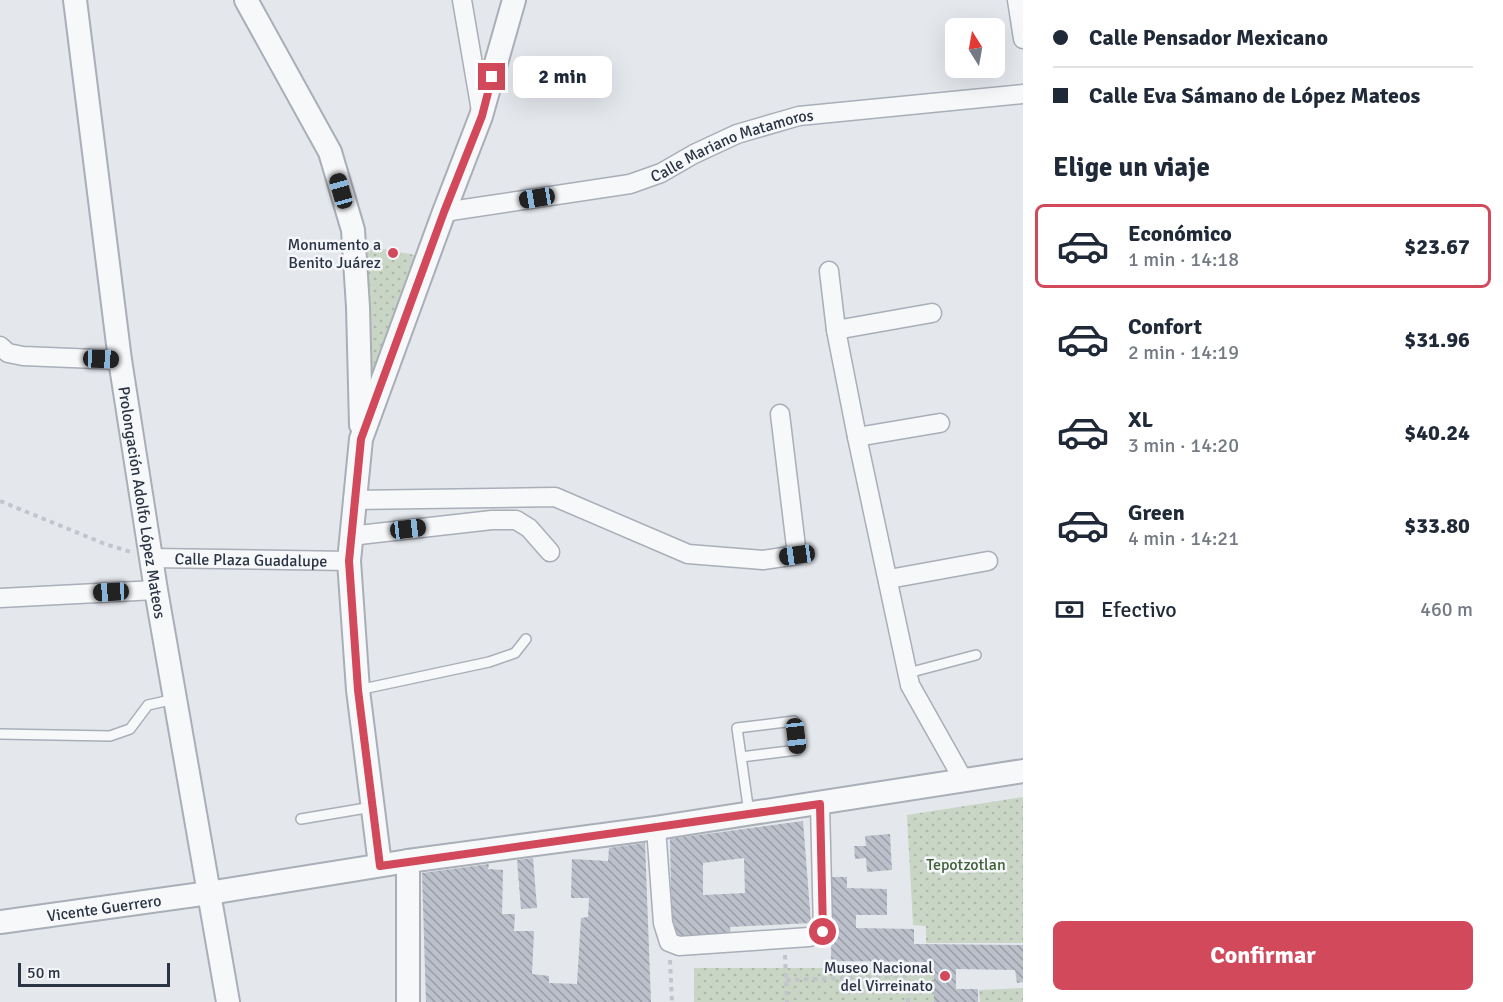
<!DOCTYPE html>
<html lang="es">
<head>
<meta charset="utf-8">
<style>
  body { margin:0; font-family:Signika,sans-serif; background:#f2f2f3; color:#1f2937; height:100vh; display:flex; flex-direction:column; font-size:22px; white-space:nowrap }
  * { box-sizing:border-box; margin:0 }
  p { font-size:20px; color:#747a83 }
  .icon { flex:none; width:33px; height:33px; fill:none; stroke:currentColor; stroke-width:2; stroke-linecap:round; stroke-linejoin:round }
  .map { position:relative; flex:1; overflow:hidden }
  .details { display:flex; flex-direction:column; background:#fff; width:480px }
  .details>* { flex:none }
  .banner { display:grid; align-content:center; height:132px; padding:0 30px; background:#fff }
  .needle { width:39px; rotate:349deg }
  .controls { position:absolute; left:945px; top:18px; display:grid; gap:12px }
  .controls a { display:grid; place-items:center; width:60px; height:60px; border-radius:9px; background:#fff; box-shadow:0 6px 24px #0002; font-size:30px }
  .scale { position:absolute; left:18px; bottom:15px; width:152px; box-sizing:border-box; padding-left:6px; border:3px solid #2b3445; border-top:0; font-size:16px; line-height:21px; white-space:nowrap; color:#2b3445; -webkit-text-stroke:4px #f4f6f9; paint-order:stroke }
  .end { position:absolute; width:27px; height:27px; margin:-14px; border:8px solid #d1495b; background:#fff; box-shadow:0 0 0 3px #fff }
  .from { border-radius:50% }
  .bubble { position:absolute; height:42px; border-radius:9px; background:#fff; box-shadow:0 6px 24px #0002; font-size:20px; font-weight:700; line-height:42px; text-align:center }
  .car { position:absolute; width:18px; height:36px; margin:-18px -9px; border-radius:8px; box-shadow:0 0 4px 2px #0007; background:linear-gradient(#222 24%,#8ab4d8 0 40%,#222 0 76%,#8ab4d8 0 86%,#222 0) }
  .banner b { display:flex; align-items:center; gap:21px; height:57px; font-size:22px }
  .banner b+b { border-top:2px solid #e0e1e3 }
  .banner i { width:15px; height:15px; background:#1f2937 }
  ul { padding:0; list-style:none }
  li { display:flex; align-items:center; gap:18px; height:84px; margin:0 12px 9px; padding:0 18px; border:3px solid transparent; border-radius:9px }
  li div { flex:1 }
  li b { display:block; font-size:22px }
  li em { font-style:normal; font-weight:700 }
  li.selected { border-color:#d1495b }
  li>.icon { width:54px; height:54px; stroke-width:1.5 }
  h2 { padding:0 30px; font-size:27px; line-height:72px }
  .pay { display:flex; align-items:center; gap:15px; height:66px; padding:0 30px; font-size:22px }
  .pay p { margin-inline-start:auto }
  .primary-button { display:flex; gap:12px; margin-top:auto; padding:12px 30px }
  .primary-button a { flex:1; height:69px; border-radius:9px; background:#d1495b; color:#fff; font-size:24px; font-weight:700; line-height:69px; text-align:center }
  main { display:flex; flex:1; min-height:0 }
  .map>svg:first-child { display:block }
</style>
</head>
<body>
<main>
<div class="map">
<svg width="1023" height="1002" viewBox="0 0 1023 1002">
  <defs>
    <pattern id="park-dots" width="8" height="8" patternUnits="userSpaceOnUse" patternTransform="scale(1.5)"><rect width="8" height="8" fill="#c9d6c5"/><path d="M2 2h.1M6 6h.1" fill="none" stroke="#adb8ab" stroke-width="1.8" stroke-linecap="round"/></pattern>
    <pattern id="building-back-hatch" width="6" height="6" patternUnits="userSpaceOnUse" patternTransform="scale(1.5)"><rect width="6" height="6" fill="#bbc0ca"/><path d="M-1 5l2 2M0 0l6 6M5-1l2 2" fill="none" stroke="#989da6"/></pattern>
  </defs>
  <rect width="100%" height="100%" fill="#e4e7ec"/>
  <!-- park -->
  <g fill="url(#park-dots)">
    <path d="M 362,245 L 415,255 L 363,398 Z"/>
    <path d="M 1023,797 L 1023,943 L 926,943 L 926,926 L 913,925 L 907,815 Z"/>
    <rect x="694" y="968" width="240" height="34"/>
    <path d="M 1023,988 L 1023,1002 L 980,1002 L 979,990 Z"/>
  </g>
  <!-- building -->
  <g fill="url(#building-back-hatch)" fill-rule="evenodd">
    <path d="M 803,821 L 811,923 L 730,927 L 731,937 L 672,939 L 670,839 ZM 744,858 L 745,893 L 703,895 L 703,863 Z"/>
    <path d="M 890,834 L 892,870 L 867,872 L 866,858 L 855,859 L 854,846 L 866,846 L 865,836 Z"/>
    <path d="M 645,843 L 651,1002 L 426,1002 L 422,873 L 489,864 L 488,869 L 503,870 L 502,914 L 515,914 L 514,931 L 534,931 L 532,974 L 549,976 L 549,983 L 577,984 L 581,918 L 588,917 L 589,898 L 571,898 L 572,859 L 608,861 L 609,848 Z"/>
    <path d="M 533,858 L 537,908 L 521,909 L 517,860 Z"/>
    <path d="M 832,877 L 847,877 L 847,888 L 887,889 L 887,915 L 856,915 L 856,928 L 914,929 L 914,944 L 1023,945 L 1023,982 L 1017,983 L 1015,970 L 956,969 L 956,989 L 978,989 L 978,1002 L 934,1002 L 934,962 L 831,961 Z"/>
  </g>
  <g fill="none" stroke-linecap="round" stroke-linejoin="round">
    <defs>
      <g id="service">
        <path d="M 908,673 L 976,655"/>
        <path d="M 358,690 L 489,662 L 515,653 L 526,639"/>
        <path d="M 0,734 L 110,736 L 130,729 L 148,705 L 175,699"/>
        <path d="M 741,757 L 797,750 L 794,721 L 737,728 L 749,813"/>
        <path d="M 301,819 L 372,807"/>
      </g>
      <g id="minor">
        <path d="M 462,0 L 481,111"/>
        <path d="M 1017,0 L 1023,39"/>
        <path id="s1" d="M 444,212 L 630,184 L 661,173 L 694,154 L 737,134 L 799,116 L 1023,94"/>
        <path d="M 829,271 L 836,330 L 857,437 L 910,685 L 964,781"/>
        <path d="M 836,330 L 932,313"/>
        <path d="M 0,346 L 8,353 L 23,356 L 120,360"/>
        <path d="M 857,437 L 940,423"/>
        <path d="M 353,500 L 555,497 L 688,554 L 763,560 L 797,555 L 780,414"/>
        <path d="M 350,536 L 492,520 L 516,520 L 529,528 L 550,552"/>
        <path id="s2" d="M 152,558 L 349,561"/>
        <path d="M 889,579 L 988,561"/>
        <path d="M 0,598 L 156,590"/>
        <path d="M 656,828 L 663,923 L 669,942 L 679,946 L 809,937 L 823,931 L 820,804"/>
      </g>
      <g id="tertiary">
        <path id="s3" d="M 75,0 L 120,360 L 156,590 L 228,1002"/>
        <path d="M 246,0 L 330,152 L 353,230 L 358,307 L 361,425"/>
        <path d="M 380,865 L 358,690 L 349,561 L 361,439 L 444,212 L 481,116 L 514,0"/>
        <path id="s4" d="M 0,922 L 209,893 L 408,861 L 656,828 L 1023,771"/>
        <path d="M 408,1002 L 408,861"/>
      </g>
    </defs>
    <!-- service casing -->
    <use href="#service" stroke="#a9aeb7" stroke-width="12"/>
    <!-- minor casing -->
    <use href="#minor" stroke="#a9aeb7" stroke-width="21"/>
    <!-- tertiary casing -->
    <use href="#tertiary" stroke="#a9aeb7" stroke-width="26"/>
    <!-- path -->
    <g stroke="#c2c5cb" stroke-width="4" stroke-dasharray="4.5 4.5" stroke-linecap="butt">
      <path d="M 0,501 L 105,544 L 131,552"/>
      <path d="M 785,955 L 787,1002"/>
      <path d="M 670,960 L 672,1002"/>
      <path d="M 786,980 L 908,976 L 908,1002"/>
    </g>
    <!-- service -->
    <use href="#service" stroke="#f7f8fa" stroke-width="9"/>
    <!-- minor -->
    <use href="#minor" stroke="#f7f8fa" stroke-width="18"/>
    <!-- tertiary -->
    <use href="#tertiary" stroke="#f7f8fa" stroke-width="22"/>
  </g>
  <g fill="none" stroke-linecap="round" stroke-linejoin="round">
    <!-- route -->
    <path stroke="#d1495b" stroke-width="8" d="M 492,77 L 482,116 L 444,212 L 361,439 L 349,561 L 358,690 L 380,866 L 820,804 L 823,932"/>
  </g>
  <!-- markers -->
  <g fill="#d1495b" stroke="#f4f6f9" stroke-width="2">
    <circle cx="393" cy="253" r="6"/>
    <circle cx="945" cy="976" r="6"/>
  </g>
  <g text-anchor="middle" stroke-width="5" stroke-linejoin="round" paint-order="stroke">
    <!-- street labels -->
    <g font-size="16" fill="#2b3445" stroke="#f4f6f9">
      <text dy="6" stroke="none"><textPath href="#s1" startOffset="298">Calle Mariano Matamoros</textPath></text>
      <text dy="6" stroke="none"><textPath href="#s3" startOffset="507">Prolongación Adolfo López Mateos</textPath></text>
      <text dy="6" stroke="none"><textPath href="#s2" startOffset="99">Calle Plaza Guadalupe</textPath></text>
      <text dy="6" stroke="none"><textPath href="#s4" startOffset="105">Vicente Guerrero</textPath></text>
    </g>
    <!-- poi labels -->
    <g font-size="16" fill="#2b3445" stroke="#f4f6f9" text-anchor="end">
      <text x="381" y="250">Monumento a<tspan x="381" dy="18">Benito Juárez</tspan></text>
      <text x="933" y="973">Museo Nacional<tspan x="933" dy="18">del Virreinato</tspan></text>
    </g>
    <!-- park labels -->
    <g font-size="16" fill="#3f6138" stroke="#f4f6f9">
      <text x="966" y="870">Tepotzotlan</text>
    </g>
  </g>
</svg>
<div class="controls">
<a><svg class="needle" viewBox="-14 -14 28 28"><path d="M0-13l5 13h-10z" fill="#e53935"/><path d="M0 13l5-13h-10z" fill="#747a83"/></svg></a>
</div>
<div class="scale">50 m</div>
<i class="end from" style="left:823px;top:932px"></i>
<i class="end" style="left:492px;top:77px"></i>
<div class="bubble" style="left:513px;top:56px;width:99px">2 min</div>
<i class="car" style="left:341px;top:191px;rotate:344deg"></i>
<i class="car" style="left:537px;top:198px;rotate:261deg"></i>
<i class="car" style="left:101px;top:359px;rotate:92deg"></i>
<i class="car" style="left:408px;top:529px;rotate:83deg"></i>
<i class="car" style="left:797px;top:555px;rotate:262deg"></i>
<i class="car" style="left:111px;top:592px;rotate:267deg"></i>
<i class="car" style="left:796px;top:736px;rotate:173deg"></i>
</div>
<section class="details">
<div class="banner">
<b><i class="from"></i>Calle Pensador Mexicano</b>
<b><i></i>Calle Eva Sámano de López Mateos</b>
</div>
<h2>Elige un viaje</h2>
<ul>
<li class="selected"><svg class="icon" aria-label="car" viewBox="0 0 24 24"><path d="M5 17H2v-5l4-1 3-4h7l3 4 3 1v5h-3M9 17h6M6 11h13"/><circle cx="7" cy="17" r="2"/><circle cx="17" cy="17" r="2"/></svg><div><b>Económico</b><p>1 min · 14:18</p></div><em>$23.67</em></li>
<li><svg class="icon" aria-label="car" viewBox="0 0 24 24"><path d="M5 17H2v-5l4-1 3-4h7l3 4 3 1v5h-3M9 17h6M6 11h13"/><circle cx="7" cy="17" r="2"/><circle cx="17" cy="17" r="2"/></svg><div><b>Confort</b><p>2 min · 14:19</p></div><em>$31.96</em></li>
<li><svg class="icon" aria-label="car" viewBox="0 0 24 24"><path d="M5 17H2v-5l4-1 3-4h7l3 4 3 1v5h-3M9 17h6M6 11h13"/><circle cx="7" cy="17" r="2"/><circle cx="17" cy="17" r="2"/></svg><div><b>XL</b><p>3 min · 14:20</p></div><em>$40.24</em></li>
<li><svg class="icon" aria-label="car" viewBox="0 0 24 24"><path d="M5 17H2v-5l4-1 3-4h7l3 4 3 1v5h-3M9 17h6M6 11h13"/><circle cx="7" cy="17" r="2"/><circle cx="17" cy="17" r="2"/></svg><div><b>Green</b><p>4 min · 14:21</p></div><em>$33.80</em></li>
</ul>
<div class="pay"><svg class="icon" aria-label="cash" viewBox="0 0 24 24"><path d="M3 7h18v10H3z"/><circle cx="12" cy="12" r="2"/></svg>Efectivo<p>460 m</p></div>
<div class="primary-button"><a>Confirmar</a></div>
</section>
</main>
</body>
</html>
